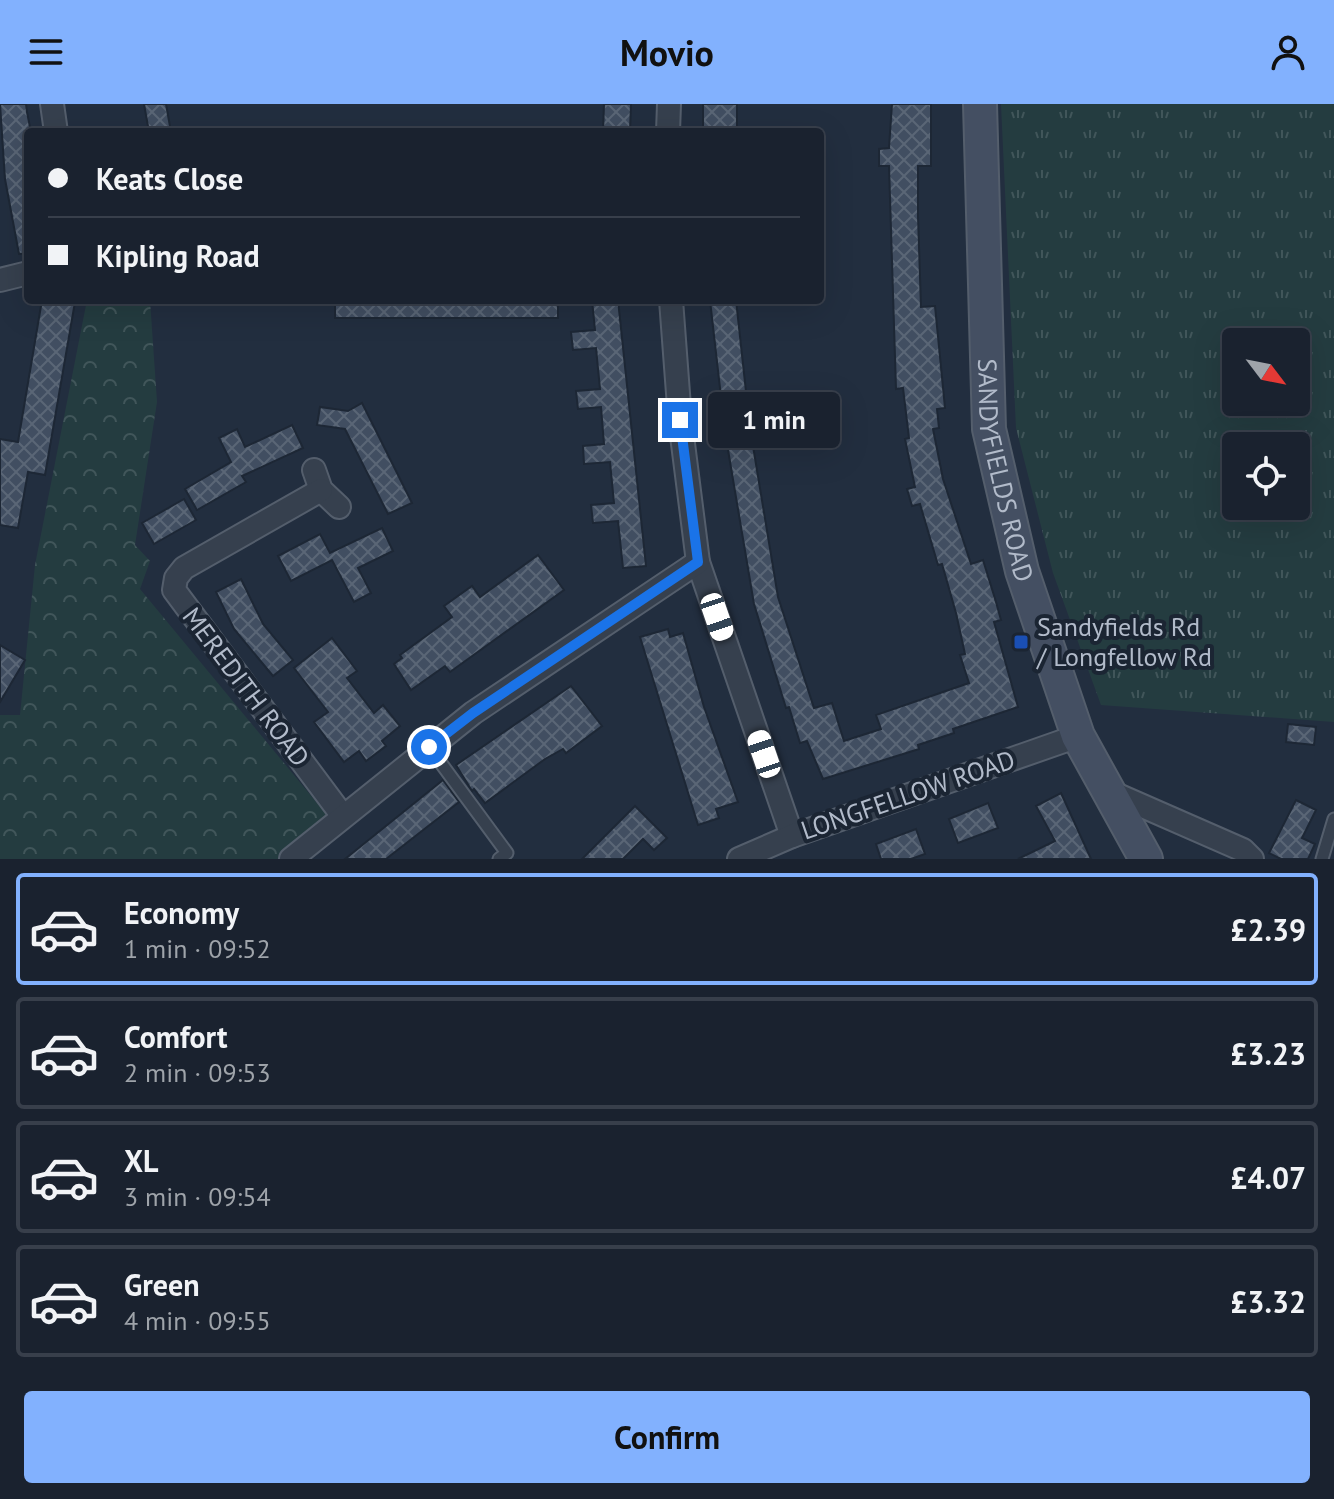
<!DOCTYPE html>
<html lang="en">
<head>
<meta charset="utf-8">
<style>
  body { margin:0; font-family:"PT Sans",sans-serif; background:#232a37; color:#f1f3f6; height:100vh; display:flex; flex-direction:column; font-size:30px; white-space:nowrap }
  * { box-sizing:border-box; margin:0 }
  p { font-size:26px; color:#9fa4aa }
  .icon { flex:none; width:44px; height:44px; fill:none; stroke:currentColor; stroke-width:2; stroke-linecap:round; stroke-linejoin:round }
  .map { position:relative; height:755px; overflow:hidden }
  .panel { display:flex; flex-direction:column; background:#1a222f; flex:1 }
  .panel>* { flex:none }
  .top-card { position:absolute; left:24px; top:24px; width:800px; height:176px; border-radius:8px; box-shadow:0 8px 32px #0002,0 0 0 2px #383f4b; display:grid; align-content:center; height:176px; padding:0 24px; background:#1a222f }
  .needle { width:52px; rotate:122deg }
  .tools { position:absolute; left:1222px; top:224px; display:grid; gap:16px }
  .tools a { display:grid; place-items:center; width:88px; height:88px; border-radius:8px; background:#1a222f; box-shadow:0 8px 32px #0002,0 0 0 2px #383f4b; font-size:40px }
  .end { position:absolute; width:36px; height:36px; margin:-18px; border:10px solid #1a73e8; background:#fff; box-shadow:0 0 0 4px #fff }
  .from { border-radius:50% }
  .bubble { position:absolute; height:56px; border-radius:8px; background:#1a222f; box-shadow:0 8px 32px #0002,0 0 0 2px #383f4b; font-size:26px; font-weight:700; line-height:56px; text-align:center }
  .car { position:absolute; width:24px; height:48px; margin:-24px -12px; border-radius:10px; box-shadow:0 0 6px 2px #0007; background:linear-gradient(#fff 24%,#345 0 40%,#fff 0 76%,#345 0 86%,#fff 0) }
  .top-card b { display:flex; align-items:center; gap:28px; height:76px; font-size:30px }
  .top-card b+b { border-top:2px solid #383f4b }
  .top-card i { width:20px; height:20px; background:#f1f3f6 }
  ul { padding:14px 0 0; list-style:none }
  li { display:flex; align-items:center; gap:24px; height:112px; margin:0 16px 12px; padding:0 8px; border:4px solid #383f4b; border-radius:8px }
  li div { flex:1 }
  li b { display:block; font-size:30px }
  li em { font-style:normal; font-weight:700 }
  li.selected { border-color:#82b1fe }
  li>.icon { width:72px; height:72px; stroke-width:1.5 }
  .cta { display:flex; gap:16px; margin-top:auto; padding:16px 24px }
  .cta a { flex:1; height:92px; border-radius:8px; background:#82b1fe; color:#111; font-size:32px; font-weight:700; line-height:92px; text-align:center }
  header { display:flex; justify-content:space-between; align-items:center; height:104px; padding:0 24px; background:#82b1fe; color:#111; font-size:36px; font-weight:700 }
  .map>svg:first-child { display:block }
</style>
</head>
<body>
<header><svg class="icon" aria-label="menu" viewBox="0 0 24 24"><path d="M4 6h16M4 12h16M4 18h16"/></svg>Movio<svg class="icon" aria-label="person" viewBox="0 0 24 24"><circle cx="12" cy="8" r="4"/><path d="M4 21q1-7 8-7t8 7"/></svg></header>
<div class="map">
<svg width="1334" height="755" viewBox="0 0 1334 755">
  <defs>
    <pattern id="grass-tufts" width="24" height="20" patternUnits="userSpaceOnUse" patternTransform="scale(2)"><rect width="24" height="20" fill="#243c40"/><path d="M3 7l-1-3M5 7V3M7 7l1-3M15 17l-1-3M17 17v-4M19 17l1-3" fill="none" stroke="#41565a"/></pattern>
    <pattern id="park-crowns" width="20" height="18" patternUnits="userSpaceOnUse" patternTransform="scale(2)"><rect width="20" height="18" fill="#243c40"/><path d="M2 6a3 3 0 1 1 6 0M12 15a3 3 0 1 1 6 0" fill="none" stroke="#41565a"/></pattern>
    <pattern id="building-cross-hatch" width="8" height="8" patternUnits="userSpaceOnUse" patternTransform="scale(2)"><rect width="8" height="8" fill="#414e61"/><path d="M0 0l8 8M0 8l8-8" fill="none" stroke="#5a6676"/></pattern>
  </defs>
  <rect width="100%" height="100%" fill="#222e3f"/>
  <!-- grass -->
  <path fill="url(#grass-tufts)" fill-rule="evenodd" d="M 1001,0 L 1334,0 L 1334,618 L 1101,601 L 1053,469 L 1016,324 ZM 1236,238 L 1296,238 L 1296,298 L 1236,298 ZM 1236,342 L 1296,342 L 1296,402 L 1236,402 Z"/>
  <!-- park -->
  <path fill="url(#park-crowns)" d="M 87,196 L 150,196 L 157,298 L 135,441 L 150,457 L 140,485 L 327,711 L 281,755 L 0,755 L 0,611 L 20,611 L 35,461 Z"/>
  <!-- building -->
  <g fill="url(#building-cross-hatch)" stroke="#1d2735" stroke-width="2">
    <path d="M 0,0 L 26,0 L 27,8 L 31,28 L 28,149 L 19,150 L 5,75 Z"/>
    <path d="M 144,0 L 166,0 L 171,28 L 149,28 Z"/>
    <path d="M 604,0 L 631,0 L 630,28 L 603,28 Z"/>
    <rect x="703" y="0" width="34" height="28"/>
    <path d="M 892,0 L 931,0 L 931,62 L 918,62 L 918,112 L 921,203 L 935,202 L 945,304 L 937,305 L 939,324 L 933,325 L 943,375 L 971,460 L 983,456 L 996,498 L 1001,516 L 994,518 L 1018,603 L 953,625 L 954,629 L 918,641 L 919,645 L 823,675 L 807,637 L 800,639 L 789,603 L 786,604 L 754,500 L 725,328 L 710,196 L 736,196 L 750,324 L 778,493 L 814,604 L 832,599 L 844,637 L 881,625 L 876,611 L 969,579 L 960,551 L 965,550 L 956,509 L 942,460 L 938,461 L 920,400 L 912,402 L 907,385 L 915,383 L 905,335 L 909,334 L 903,284 L 896,285 L 889,62 L 879,62 L 879,45 L 889,44 Z"/>
    <path d="M 42,196 L 75,198 L 45,371 L 28,368 L 18,424 L 0,421 L 0,335 L 18,338 Z"/>
    <rect x="335" y="196" width="223" height="18"/>
    <path d="M 592,196 L 618,196 L 646,462 L 623,464 L 618,417 L 593,419 L 591,401 L 614,399 L 610,358 L 584,360 L 583,342 L 604,340 L 601,303 L 578,305 L 576,287 L 600,285 L 596,244 L 573,246 L 571,228 L 595,226 Z"/>
    <path d="M 362,299 L 412,399 L 388,410 L 345,325 L 317,321 L 320,303 L 348,307 Z"/>
    <path d="M 292,321 L 303,344 L 242,372 L 246,378 L 197,406 L 185,385 L 231,358 L 219,334 L 237,325 L 245,343 Z"/>
    <path d="M 184,395 L 196,416 L 154,440 L 142,419 Z"/>
    <path d="M 382,424 L 393,447 L 358,464 L 371,489 L 354,498 L 332,456 L 291,477 L 278,452 L 320,430 L 330,449 Z"/>
    <path d="M 538,451 L 564,486 L 450,568 L 445,562 L 411,586 L 394,560 L 402,554 L 400,551 L 452,513 L 444,502 L 472,482 L 480,493 Z"/>
    <path d="M 241,475 L 263,520 L 293,556 L 273,572 L 234,525 L 216,488 Z"/>
    <path d="M 668,525 L 670,533 L 683,529 L 704,603 L 738,698 L 716,705 L 719,714 L 698,721 L 640,533 Z"/>
    <path d="M 332,534 L 357,567 L 347,574 L 374,609 L 383,601 L 400,622 L 382,637 L 386,642 L 366,657 L 359,647 L 344,658 L 314,618 L 328,608 L 294,564 Z"/>
    <path d="M 0,541 L 25,556 L 0,598 Z"/>
    <path d="M 571,582 L 602,622 L 566,649 L 563,645 L 545,655 L 485,699 L 474,685 L 472,687 L 456,661 Z"/>
    <path d="M 1288,620 L 1316,623 L 1314,641 L 1286,638 Z"/>
    <path d="M 443,676 L 459,698 L 386,755 L 345,755 Z"/>
    <path d="M 1061,689 L 1091,755 L 1018,755 L 1055,737 L 1036,702 Z"/>
    <path d="M 1296,696 L 1316,706 L 1302,734 L 1315,740 L 1308,755 L 1281,755 L 1269,749 Z"/>
    <path d="M 988,699 L 998,724 L 958,739 L 949,715 Z"/>
    <path d="M 635,702 L 667,734 L 654,746 L 643,735 L 623,755 L 582,755 Z"/>
    <path d="M 916,725 L 925,750 L 911,755 L 881,755 L 876,740 Z"/>
  </g>
  <g fill="none" stroke-linecap="round" stroke-linejoin="round">
    <defs>
      <g id="lane">
        <path d="M 429,643 L 507,749 L 499,755"/>
        <path d="M 1322,755 L 1334,715"/>
      </g>
      <g id="street">
        <path d="M 52,0 L 56,28"/>
        <path d="M 668,28 L 669,0"/>
        <path d="M 0,176 L 28,169"/>
        <path d="M 671,196 L 680,316 L 698,458 L 792,732"/>
        <path d="M 314,366 L 321,386 L 339,403"/>
        <path d="M 321,386 L 184,464 L 176,474 L 174,486 L 342,711"/>
        <path d="M 1106,686 L 1243,746 L 1252,755"/>
        <path d="M 291,755 L 473,609 L 698,458"/>
        <path d="M 739,755 L 792,732 L 1078,632"/>
      </g>
      <g id="secondary">
        <path id="s1" d="M 980,0 L 989,325 L 1022,467 L 1078,632 L 1146,755"/>
      </g>
    </defs>
    <!-- lane casing -->
    <use href="#lane" stroke="#545e6c" stroke-width="15"/>
    <!-- street casing -->
    <use href="#street" stroke="#545e6c" stroke-width="26"/>
    <!-- secondary casing -->
    <use href="#secondary" stroke="#545e6c" stroke-width="36"/>
    <!-- lane -->
    <use href="#lane" stroke="#36404e" stroke-width="11"/>
    <!-- street -->
    <use href="#street" stroke="#36404e" stroke-width="22"/>
    <!-- secondary -->
    <use href="#secondary" stroke="#444f62" stroke-width="32"/>
  </g>
  <g fill="none" stroke-linecap="round" stroke-linejoin="round">
    <!-- route -->
    <path stroke="#1a73e8" stroke-width="10" d="M 429,643 L 473,609 L 698,458 L 680,316"/>
  </g>
  <!-- markers -->
  <rect fill="#1a4fb4" stroke="#1b2533" stroke-width="3" x="1013" y="530" width="16" height="16" rx="4"/>
  <g text-anchor="middle" stroke-width="8" stroke-linejoin="round" paint-order="stroke">
    <!-- street labels -->
    <g font-size="26" fill="#b2bbca" stroke="#1b2533">
      <text dy="9" stroke="none"><textPath href="#s1" startOffset="368">SANDYFIELDS ROAD</textPath></text>
      <text transform="translate(246 583) rotate(53)" y="9">MEREDITH ROAD</text>
      <text transform="translate(908 691) rotate(-19)" y="9">LONGFELLOW ROAD</text>
    </g>
    <!-- poi labels -->
    <g font-size="26" fill="#b2bbca" stroke="#1b2533" text-anchor="start">
      <text x="1037" y="532">Sandyfields Rd<tspan x="1037" dy="30">/ Longfellow Rd</tspan></text>
    </g>
  </g>
</svg>
<div class="tools">
<a><svg class="needle" viewBox="-14 -14 28 28"><path d="M0-13l5 13h-10z" fill="#e53935"/><path d="M0 13l5-13h-10z" fill="#9fa4aa"/></svg></a>
<a><svg class="icon" aria-label="locate" viewBox="0 0 24 24"><circle cx="12" cy="12" r="6"/><path d="M12 2v4M12 18v4M2 12h4M18 12h4"/></svg></a>
</div>
<i class="end from" style="left:429px;top:643px"></i>
<i class="end" style="left:680px;top:316px"></i>
<div class="bubble" style="left:708px;top:288px;width:132px">1 min</div>
<i class="car" style="left:717px;top:513px;rotate:161deg"></i>
<i class="car" style="left:764px;top:650px;rotate:341deg"></i>
<div class="top-card">
<b><i class="from"></i>Keats Close</b>
<b><i></i>Kipling Road</b>
</div>
</div>
<section class="panel">
<ul>
<li class="selected"><svg class="icon" aria-label="car" viewBox="0 0 24 24"><path d="M5 17H2v-5l4-1 3-4h7l3 4 3 1v5h-3M9 17h6M6 11h13"/><circle cx="7" cy="17" r="2"/><circle cx="17" cy="17" r="2"/></svg><div><b>Economy</b><p>1 min · 09:52</p></div><em>£2.39</em></li>
<li><svg class="icon" aria-label="car" viewBox="0 0 24 24"><path d="M5 17H2v-5l4-1 3-4h7l3 4 3 1v5h-3M9 17h6M6 11h13"/><circle cx="7" cy="17" r="2"/><circle cx="17" cy="17" r="2"/></svg><div><b>Comfort</b><p>2 min · 09:53</p></div><em>£3.23</em></li>
<li><svg class="icon" aria-label="car" viewBox="0 0 24 24"><path d="M5 17H2v-5l4-1 3-4h7l3 4 3 1v5h-3M9 17h6M6 11h13"/><circle cx="7" cy="17" r="2"/><circle cx="17" cy="17" r="2"/></svg><div><b>XL</b><p>3 min · 09:54</p></div><em>£4.07</em></li>
<li><svg class="icon" aria-label="car" viewBox="0 0 24 24"><path d="M5 17H2v-5l4-1 3-4h7l3 4 3 1v5h-3M9 17h6M6 11h13"/><circle cx="7" cy="17" r="2"/><circle cx="17" cy="17" r="2"/></svg><div><b>Green</b><p>4 min · 09:55</p></div><em>£3.32</em></li>
</ul>
<div class="cta"><a>Confirm</a></div>
</section>
</body>
</html>
